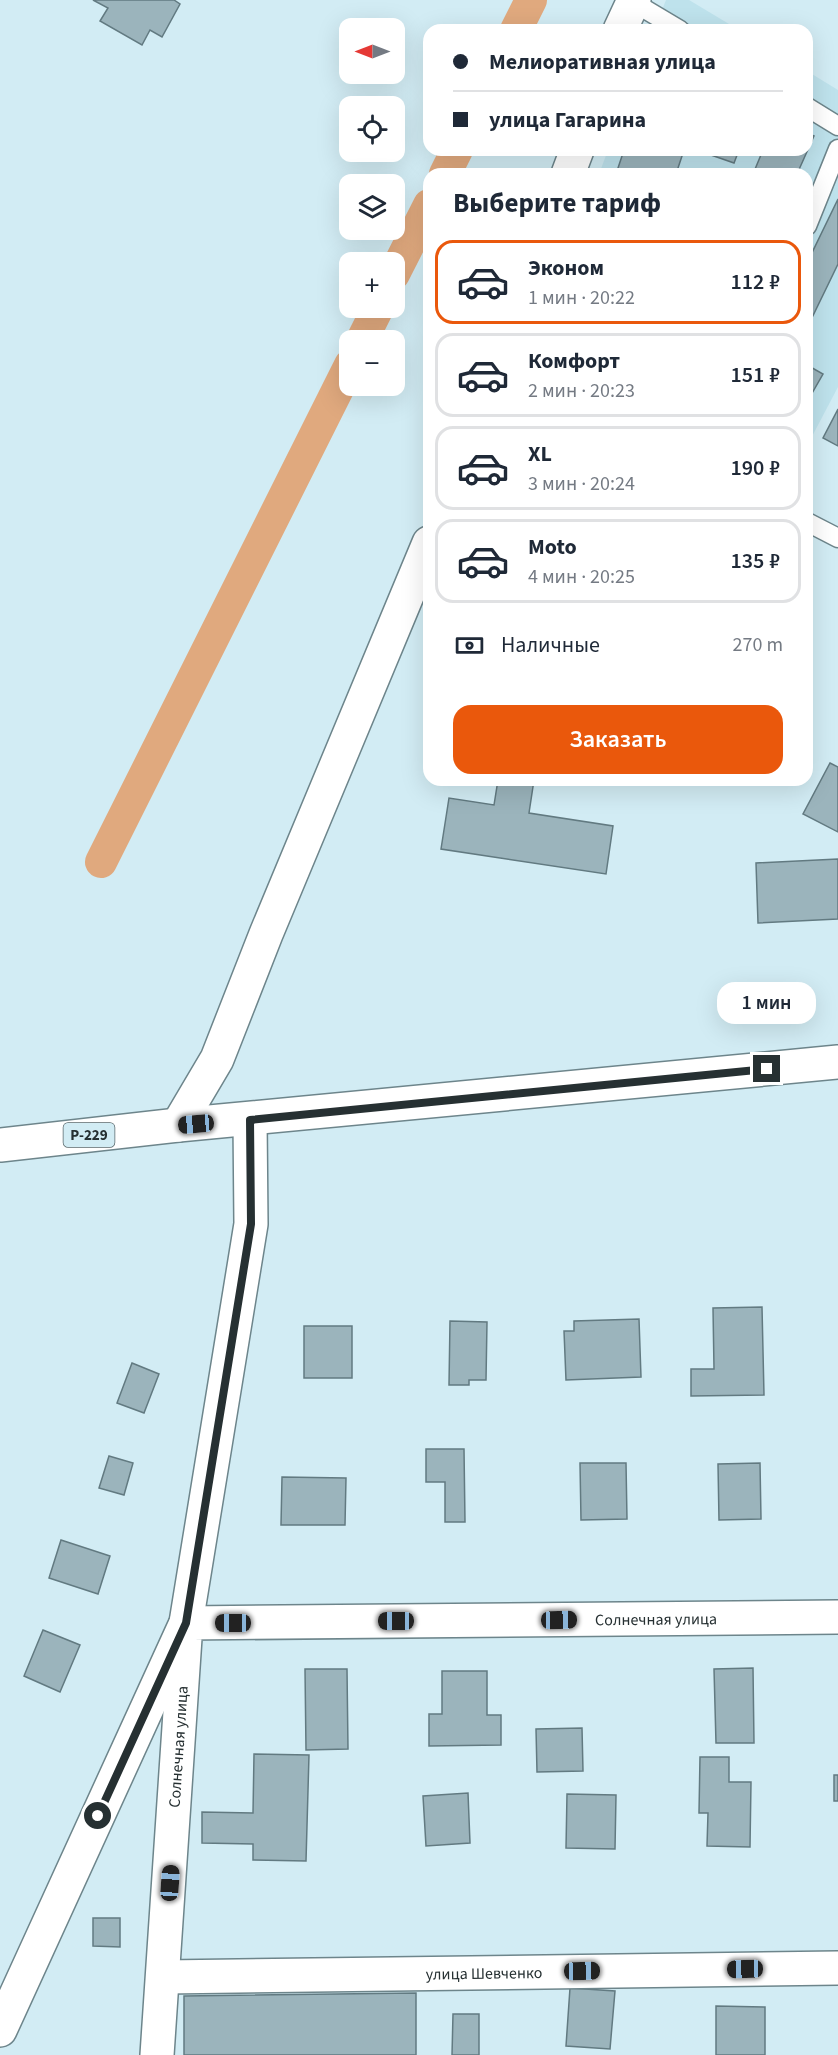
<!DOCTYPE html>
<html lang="ru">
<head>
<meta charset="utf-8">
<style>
  body { margin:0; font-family:"Source Sans 3",sans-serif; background:#f2f2f3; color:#1f2937; height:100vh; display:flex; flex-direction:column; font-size:22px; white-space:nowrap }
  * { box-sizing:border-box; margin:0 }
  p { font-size:20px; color:#747a83 }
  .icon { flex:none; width:33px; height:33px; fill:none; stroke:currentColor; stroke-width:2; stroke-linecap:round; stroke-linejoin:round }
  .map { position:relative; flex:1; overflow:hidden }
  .sheet { position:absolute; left:423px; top:168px; width:390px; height:618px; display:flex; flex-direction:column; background:#fff; border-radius:18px; box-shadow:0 6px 24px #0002 }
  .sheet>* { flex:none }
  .hud { position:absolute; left:423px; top:24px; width:390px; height:132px; border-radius:18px; box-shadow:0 6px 24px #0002; display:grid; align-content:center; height:132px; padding:0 30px; background:#fff }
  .needle { width:39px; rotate:270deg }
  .tools { position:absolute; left:339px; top:18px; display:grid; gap:12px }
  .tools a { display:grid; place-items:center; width:66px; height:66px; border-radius:12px; background:#fff; box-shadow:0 6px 24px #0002; font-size:30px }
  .end { position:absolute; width:27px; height:27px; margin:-14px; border:8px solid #263032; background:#fff; box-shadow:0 0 0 3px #fff }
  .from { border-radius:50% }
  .bubble { position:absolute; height:42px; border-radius:18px; background:#fff; box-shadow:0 6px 24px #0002; font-size:20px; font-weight:600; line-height:42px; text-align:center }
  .car { position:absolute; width:18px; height:36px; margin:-18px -9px; border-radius:8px; box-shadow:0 0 4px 2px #0007; background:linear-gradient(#222 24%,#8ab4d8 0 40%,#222 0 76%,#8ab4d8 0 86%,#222 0) }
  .hud b { display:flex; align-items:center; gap:21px; height:57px; font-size:22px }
  .hud b+b { border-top:2px solid #e0e1e3 }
  .hud i { width:15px; height:15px; background:#1f2937 }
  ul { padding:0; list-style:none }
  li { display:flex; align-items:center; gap:18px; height:84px; margin:0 12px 9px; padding:0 18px; border:3px solid #e0e1e3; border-radius:18px }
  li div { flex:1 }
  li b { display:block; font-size:22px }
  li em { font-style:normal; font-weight:600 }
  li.on { border-color:#ea580c }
  li>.icon { width:54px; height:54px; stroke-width:1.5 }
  h2 { padding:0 30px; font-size:27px; line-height:72px }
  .pay { display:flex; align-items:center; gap:15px; height:66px; padding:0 30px; font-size:22px }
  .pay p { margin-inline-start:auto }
  .button { display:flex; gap:12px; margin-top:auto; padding:12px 30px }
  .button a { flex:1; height:69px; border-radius:18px; background:#ea580c; color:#fff; font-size:24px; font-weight:600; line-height:69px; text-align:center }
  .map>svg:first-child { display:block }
</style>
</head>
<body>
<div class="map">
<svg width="838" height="2055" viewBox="0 0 838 2055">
  <rect width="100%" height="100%" fill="#d2ecf4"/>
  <!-- built -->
  <g fill="#bee2ec">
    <path d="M 666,0 L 689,0 L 739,30 L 654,30 Z"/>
    <path d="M 807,71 L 838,90 L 838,387 L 807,446 L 807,174 L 599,174 L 608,150 L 807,150 Z"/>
  </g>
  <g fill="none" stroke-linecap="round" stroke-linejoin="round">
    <!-- canal -->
    <g stroke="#e0a97e" stroke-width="32">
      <path d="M 516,30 L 531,0"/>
      <path d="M 445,174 L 457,150"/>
      <path d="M 394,274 L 429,205"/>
      <path d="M 362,340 L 378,308"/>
      <path d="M 101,862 L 350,365"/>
    </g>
  </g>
  <!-- building -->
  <g fill="#9bb4bc" stroke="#627a81" stroke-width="1.5">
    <path d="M 93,0 L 174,0 L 180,4 L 162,37 L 150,30 L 142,45 L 100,21 L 108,8 Z"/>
    <path d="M 807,133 L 814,136 L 797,174 L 753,174 L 763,150 L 807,150 Z"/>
    <path d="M 624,150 L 684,150 L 676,174 L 616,174 Z"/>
    <path d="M 713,150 L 739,150 L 734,163 L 711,155 Z"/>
    <path d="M 838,199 L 838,264 L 807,328 L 807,263 Z"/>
    <path d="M 807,365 L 823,374 L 807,402 Z"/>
    <path d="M 838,409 L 838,446 L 823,438 Z"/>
    <path d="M 830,763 L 838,767 L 838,832 L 803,814 Z"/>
    <path d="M 498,780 L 534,780 L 529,813 L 613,826 L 606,874 L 441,849 L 449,798 L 494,805 Z"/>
    <path d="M 838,859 L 838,919 L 758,923 L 756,863 Z"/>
    <path d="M 762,1307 L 764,1395 L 691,1396 L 691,1369 L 714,1369 L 713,1308 Z"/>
    <path d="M 639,1319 L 641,1377 L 566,1380 L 564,1331 L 574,1331 L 574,1321 Z"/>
    <path d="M 450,1321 L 487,1322 L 486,1380 L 469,1380 L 469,1385 L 449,1385 Z"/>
    <rect x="304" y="1326" width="48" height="52"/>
    <path d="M 132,1363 L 159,1374 L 144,1413 L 117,1403 Z"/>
    <path d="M 426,1449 L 464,1449 L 465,1522 L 445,1522 L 445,1482 L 426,1482 Z"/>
    <path d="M 109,1456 L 133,1463 L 124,1495 L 99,1488 Z"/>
    <path d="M 580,1463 L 626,1463 L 627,1519 L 581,1520 Z"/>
    <path d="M 760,1463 L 761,1519 L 719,1520 L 718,1464 Z"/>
    <path d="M 282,1477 L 346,1478 L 345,1525 L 281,1525 Z"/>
    <path d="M 61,1540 L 110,1556 L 98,1594 L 49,1578 Z"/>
    <path d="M 43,1630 L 80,1645 L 60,1692 L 24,1676 Z"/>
    <path d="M 753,1668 L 754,1743 L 716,1743 L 714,1669 Z"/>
    <path d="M 305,1669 L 347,1669 L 348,1749 L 306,1750 Z"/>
    <path d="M 442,1671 L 487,1671 L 487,1715 L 501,1715 L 501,1745 L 429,1746 L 429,1714 L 442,1714 Z"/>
    <path d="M 582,1728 L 583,1771 L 537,1772 L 536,1729 Z"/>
    <path d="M 254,1754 L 309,1755 L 306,1861 L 253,1860 L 253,1844 L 202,1843 L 202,1812 L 253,1813 Z"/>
    <path d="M 700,1757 L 729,1757 L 729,1782 L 751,1782 L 750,1847 L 707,1846 L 708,1813 L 699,1813 Z"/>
    <rect x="834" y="1775" width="4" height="26"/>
    <path d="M 468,1793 L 470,1843 L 426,1846 L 423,1796 Z"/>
    <path d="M 567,1794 L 616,1795 L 615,1849 L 566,1848 Z"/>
    <path d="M 93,1918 L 120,1918 L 120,1947 L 93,1946 Z"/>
    <path d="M 570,1988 L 615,1991 L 610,2049 L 566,2046 Z"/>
    <path d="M 416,1993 L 416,2055 L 184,2055 L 184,1996 Z"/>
    <path d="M 716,2006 L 765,2007 L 765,2055 L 716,2055 Z"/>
    <path d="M 453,2014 L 479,2014 L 479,2055 L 452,2055 Z"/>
  </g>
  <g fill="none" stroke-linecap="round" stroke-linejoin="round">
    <defs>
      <g id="service">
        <path d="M 633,2 L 680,30"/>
        <path d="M 807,107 L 838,126"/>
        <path d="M 807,226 L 838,149"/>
        <path d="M 807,522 L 838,538"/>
      </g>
      <g id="minor">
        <path id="s1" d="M 164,1977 L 838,1968"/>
        <path d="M 0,2030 L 186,1623 L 251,1224 L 250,1120"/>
        <path id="s2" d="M 157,2055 L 186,1623 L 838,1617"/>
      </g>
      <g id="tertiary">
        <path d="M 620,30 L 634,0"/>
        <path d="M 568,174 L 577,150"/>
        <path d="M 178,1125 L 217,1059 L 266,934 L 429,543"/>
      </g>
      <path id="primary" d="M 0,1145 L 178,1125 L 838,1062"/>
    </defs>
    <!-- service casing -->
    <use href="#service" stroke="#6d858b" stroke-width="21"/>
    <!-- minor casing -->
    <use href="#minor" stroke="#6d858b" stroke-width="36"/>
    <!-- tertiary casing -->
    <use href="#tertiary" stroke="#6d858b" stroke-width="36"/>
    <!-- primary casing -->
    <use href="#primary" stroke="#6d858b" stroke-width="36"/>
    <!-- service -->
    <use href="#service" stroke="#fff" stroke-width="18"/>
    <!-- minor -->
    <use href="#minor" stroke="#fff" stroke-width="33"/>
    <!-- tertiary -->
    <use href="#tertiary" stroke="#fff" stroke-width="33"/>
    <!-- primary -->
    <use href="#primary" stroke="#fff" stroke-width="33"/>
  </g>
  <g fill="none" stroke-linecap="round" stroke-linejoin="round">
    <!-- route -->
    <path stroke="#263032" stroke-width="8" d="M 98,1816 L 186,1623 L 251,1224 L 250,1120 L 767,1069"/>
  </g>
  <g text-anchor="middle" stroke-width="6" stroke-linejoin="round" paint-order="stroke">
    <!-- shield labels -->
    <rect fill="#d2ecf4" stroke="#5a686c" stroke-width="1.5" x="63.5" y="1123" width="51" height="24" rx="4.5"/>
    <g font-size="15" font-weight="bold" fill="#263032">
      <text x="89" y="1140">Р-229</text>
    </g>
    <!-- street labels -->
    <g font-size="16" fill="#263032" stroke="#d2ecf4">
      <text dy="6" stroke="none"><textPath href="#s2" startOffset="903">Солнечная улица</textPath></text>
      <text dy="6" stroke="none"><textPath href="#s2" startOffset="309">Солнечная улица</textPath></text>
      <text dy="6" stroke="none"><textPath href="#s1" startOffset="320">улица Шевченко</textPath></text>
    </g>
  </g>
</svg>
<div class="tools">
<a><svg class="needle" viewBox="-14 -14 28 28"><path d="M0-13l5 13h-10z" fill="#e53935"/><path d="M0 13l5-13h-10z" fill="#747a83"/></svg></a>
<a><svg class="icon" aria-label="locate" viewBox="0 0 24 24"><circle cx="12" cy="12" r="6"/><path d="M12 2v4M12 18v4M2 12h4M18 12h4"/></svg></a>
<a><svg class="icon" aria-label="layers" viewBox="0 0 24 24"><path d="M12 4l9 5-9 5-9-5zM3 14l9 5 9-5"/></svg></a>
<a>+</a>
<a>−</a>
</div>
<i class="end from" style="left:98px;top:1816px"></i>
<i class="end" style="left:767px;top:1069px"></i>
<div class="bubble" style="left:717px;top:982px;width:99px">1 мин</div>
<i class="car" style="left:196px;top:1124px;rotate:265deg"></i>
<i class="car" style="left:559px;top:1620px;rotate:89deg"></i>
<i class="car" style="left:396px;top:1621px;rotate:270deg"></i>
<i class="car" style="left:233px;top:1623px;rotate:270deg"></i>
<i class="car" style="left:170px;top:1883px;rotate:4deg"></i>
<i class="car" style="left:745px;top:1969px;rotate:269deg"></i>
<i class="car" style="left:582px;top:1971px;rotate:89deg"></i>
<div class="hud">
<b><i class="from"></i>Мелиоративная улица</b>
<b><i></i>улица Гагарина</b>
</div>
<section class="sheet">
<h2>Выберите тариф</h2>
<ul>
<li class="on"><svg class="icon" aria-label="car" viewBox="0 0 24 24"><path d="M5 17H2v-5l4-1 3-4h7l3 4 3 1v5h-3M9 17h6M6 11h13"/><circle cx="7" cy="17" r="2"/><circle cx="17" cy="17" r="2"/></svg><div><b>Эконом</b><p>1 мин · 20:22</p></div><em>112 ₽</em></li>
<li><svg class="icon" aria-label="car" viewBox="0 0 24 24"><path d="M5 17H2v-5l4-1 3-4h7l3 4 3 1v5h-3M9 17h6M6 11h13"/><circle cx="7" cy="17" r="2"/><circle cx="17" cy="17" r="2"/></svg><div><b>Комфорт</b><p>2 мин · 20:23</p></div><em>151 ₽</em></li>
<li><svg class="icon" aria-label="car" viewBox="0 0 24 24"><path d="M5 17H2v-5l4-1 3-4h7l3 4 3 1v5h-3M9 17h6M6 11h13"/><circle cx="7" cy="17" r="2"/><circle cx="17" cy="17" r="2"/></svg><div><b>XL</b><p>3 мин · 20:24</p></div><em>190 ₽</em></li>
<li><svg class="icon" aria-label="car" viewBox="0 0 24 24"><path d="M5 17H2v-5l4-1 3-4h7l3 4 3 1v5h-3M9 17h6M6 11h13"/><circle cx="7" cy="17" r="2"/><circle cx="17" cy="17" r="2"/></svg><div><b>Moto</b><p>4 мин · 20:25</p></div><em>135 ₽</em></li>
</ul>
<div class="pay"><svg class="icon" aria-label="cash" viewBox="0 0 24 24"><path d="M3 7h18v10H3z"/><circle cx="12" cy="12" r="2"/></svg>Наличные<p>270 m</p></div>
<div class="button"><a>Заказать</a></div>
</section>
</div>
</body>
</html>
